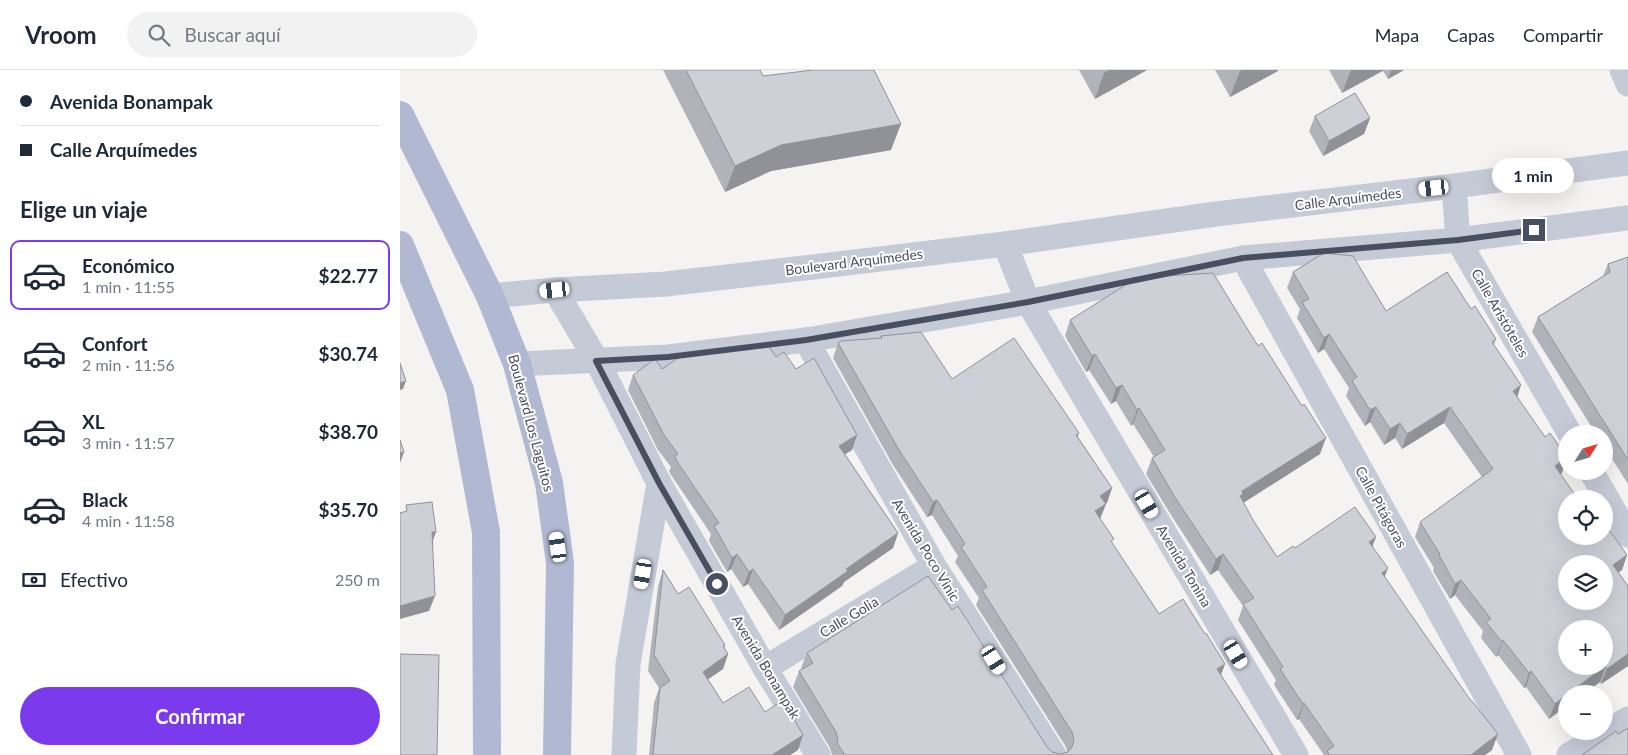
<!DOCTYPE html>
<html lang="es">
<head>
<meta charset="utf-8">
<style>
  body { margin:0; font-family:Lato,sans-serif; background:#f2f2f3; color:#1f2937; height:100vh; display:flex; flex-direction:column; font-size:19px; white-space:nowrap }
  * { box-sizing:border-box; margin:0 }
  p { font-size:16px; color:#747a83 }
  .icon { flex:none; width:28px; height:28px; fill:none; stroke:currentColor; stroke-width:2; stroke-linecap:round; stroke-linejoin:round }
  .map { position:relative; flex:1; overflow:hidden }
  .details { display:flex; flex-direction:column; background:#fff; width:400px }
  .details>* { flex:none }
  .guide { display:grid; align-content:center; height:110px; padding:0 20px; background:#fff }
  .needle { width:32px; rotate:53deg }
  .controls { position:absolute; left:1158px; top:355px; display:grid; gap:10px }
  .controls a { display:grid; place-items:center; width:55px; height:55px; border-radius:50%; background:#fff; box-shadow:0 5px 20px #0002; font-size:25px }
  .end { position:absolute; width:22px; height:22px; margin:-11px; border:6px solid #484f61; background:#fff; box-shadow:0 0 0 2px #fff }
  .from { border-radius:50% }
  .bubble { position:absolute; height:35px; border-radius:18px; background:#fff; box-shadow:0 5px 20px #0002; font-size:16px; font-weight:700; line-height:35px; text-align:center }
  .car { position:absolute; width:15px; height:30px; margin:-15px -8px; border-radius:6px; box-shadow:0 0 4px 1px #0007; background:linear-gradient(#fff 24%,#345 0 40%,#fff 0 76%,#345 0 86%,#fff 0) }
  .guide b { display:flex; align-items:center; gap:18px; height:48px; font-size:19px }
  .guide b+b { border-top:1px solid #e0e1e3 }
  .guide i { width:12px; height:12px; background:#1f2937 }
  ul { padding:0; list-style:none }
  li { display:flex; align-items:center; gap:15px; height:70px; margin:0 10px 8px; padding:0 10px; border:2px solid transparent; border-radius:10px }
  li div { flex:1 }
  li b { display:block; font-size:19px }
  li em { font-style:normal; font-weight:700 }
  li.selected { border-color:#7c3aed }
  li>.icon { width:45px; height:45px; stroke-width:1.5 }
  h2 { padding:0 20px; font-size:22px; line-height:60px }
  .pay { display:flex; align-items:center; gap:12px; height:55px; padding:0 20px; font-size:19px }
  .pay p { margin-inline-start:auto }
  .primary-button { display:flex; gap:10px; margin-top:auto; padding:10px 20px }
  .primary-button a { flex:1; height:58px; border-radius:30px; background:#7c3aed; color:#fff; font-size:20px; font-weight:700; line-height:58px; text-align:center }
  header { display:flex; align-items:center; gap:30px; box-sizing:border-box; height:70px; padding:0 25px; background:#fff; border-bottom:1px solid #e0e1e3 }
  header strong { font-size:24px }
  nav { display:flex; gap:28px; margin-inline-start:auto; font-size:18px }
  .search { width:350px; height:45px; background:#f2f2f3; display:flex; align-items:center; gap:12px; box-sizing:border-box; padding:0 18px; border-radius:28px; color:#747a83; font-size:19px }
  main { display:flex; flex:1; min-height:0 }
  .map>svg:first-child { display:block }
</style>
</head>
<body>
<header>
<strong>Vroom</strong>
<div class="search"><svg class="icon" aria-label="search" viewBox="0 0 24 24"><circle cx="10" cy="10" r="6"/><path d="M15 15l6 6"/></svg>Buscar aquí</div>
<nav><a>Mapa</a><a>Capas</a><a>Compartir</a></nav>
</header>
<main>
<section class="details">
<div class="guide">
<b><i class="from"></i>Avenida Bonampak</b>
<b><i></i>Calle Arquímedes</b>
</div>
<h2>Elige un viaje</h2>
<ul>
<li class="selected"><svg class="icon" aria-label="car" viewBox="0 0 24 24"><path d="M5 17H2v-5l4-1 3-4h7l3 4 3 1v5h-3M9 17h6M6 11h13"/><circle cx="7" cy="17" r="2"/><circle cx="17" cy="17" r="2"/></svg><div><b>Económico</b><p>1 min · 11:55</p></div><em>$22.77</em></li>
<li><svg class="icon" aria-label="car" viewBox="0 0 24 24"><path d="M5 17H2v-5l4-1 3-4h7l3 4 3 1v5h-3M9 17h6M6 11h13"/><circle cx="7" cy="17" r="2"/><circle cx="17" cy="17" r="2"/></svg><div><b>Confort</b><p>2 min · 11:56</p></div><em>$30.74</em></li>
<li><svg class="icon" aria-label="car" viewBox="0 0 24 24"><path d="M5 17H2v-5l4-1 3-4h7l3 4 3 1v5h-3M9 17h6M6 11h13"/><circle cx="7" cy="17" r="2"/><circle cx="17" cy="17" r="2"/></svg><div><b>XL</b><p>3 min · 11:57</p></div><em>$38.70</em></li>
<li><svg class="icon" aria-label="car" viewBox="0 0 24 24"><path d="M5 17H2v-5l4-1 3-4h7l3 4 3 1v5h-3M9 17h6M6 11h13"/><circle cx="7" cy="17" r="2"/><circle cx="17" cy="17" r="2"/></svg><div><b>Black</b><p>4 min · 11:58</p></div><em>$35.70</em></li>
</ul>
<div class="pay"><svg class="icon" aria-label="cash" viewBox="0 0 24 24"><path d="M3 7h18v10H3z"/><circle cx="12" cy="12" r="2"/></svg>Efectivo<p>250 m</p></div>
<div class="primary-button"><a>Confirmar</a></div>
</section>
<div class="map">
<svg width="1228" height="685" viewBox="0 0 1228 685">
  <rect width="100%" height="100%" fill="#f4f3f2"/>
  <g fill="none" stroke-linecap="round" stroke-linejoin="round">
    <!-- minor -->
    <g stroke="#c5cad7" stroke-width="25">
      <path d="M 1222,0 L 1228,14"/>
      <path d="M 1054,116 L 1058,170 L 1170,364"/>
      <path d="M 605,174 L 628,232 L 896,685"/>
      <path d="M 843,188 L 1119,685"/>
      <path d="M 155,220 L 197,291 L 259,413 L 365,598 L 418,685"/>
      <path d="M 90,226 L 155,220 L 266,214 L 413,197 L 605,174 L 816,144 L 1054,116 L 1228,93"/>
      <path d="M 406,270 L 534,496 L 654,685"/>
      <path d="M 117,294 L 268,287 L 406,270 L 628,232 L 843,188 L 1058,170 L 1228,148"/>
      <path d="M 1191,401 L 1228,465"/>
      <path d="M 365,598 L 534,496"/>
      <path d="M 224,685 L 228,594 L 259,413"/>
      <path d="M 1169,685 L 1228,649"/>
    </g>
    <!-- primary -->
    <g stroke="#b1b8d2" stroke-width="28">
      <path d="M 0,45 L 90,226 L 117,294 L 149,413 L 160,493 L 157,685"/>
      <path d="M 0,175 L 60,320 L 86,462 L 87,685"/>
    </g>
  </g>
  <!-- wall -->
  <g fill="#b1b3ba">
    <path d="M 263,0 L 360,0 L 363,6 L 491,80 L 371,101 L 325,122 Z"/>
    <path d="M 679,0 L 747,0 L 695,29 Z"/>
    <path d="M 815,0 L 878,0 L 878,1 L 830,27 Z"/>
    <path d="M 929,0 L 1004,0 L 988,9 L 983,1 L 942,23 Z"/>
    <path d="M 915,46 L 970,48 L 964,64 L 923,86 L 909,61 Z"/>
    <path d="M 1228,187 L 1228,414 L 1204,376 L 1204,364 L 1196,364 L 1132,262 L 1138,247 L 1203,206 L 1208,194 Z"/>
    <path d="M 893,202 L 986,241 L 1071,239 L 1096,269 L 1094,275 L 1117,327 L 1162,403 L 1160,404 L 1166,466 L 1227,485 L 1222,500 L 1218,502 L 1228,516 L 1228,596 L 1201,614 L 1200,612 L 1149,649 L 1126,617 L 1124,618 L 1098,585 L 1096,587 L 1081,568 L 1083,561 L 1055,525 L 1050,529 L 1033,501 L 1034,498 L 1015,467 L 1020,452 L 1082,407 L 1044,353 L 1002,379 L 995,368 L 984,375 L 970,352 L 965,356 L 946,326 L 949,318 L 924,279 L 918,283 L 897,248 L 900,239 L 887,218 Z"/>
    <path d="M 670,250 L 920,384 L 843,433 L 853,450 L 877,487 L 895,478 L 973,476 L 985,507 L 1092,680 L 1085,685 L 924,685 L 899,649 L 897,650 L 874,615 L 876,610 L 838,550 L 843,536 L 818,500 L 810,505 L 771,445 L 746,404 L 752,388 L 754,387 L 733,354 L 731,356 L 716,331 L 711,334 L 689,300 L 686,302 L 665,266 Z"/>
    <path d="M 481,266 L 552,309 L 679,363 L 678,367 L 712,418 L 700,449 L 712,473 L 759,544 L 825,594 L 821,605 L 873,685 L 432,685 L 430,678 L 393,617 L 399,601 L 402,599 L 401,598 L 407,583 L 647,677 L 652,682 L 660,684 L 667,682 L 666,677 L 576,535 L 579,528 L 555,492 L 558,486 L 532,445 L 527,447 L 493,395 L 433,288 L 438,273 L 480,268 Z"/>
    <path d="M 376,287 L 396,299 L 457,365 L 452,380 L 445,384 L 498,463 L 493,478 L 444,512 L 442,516 L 379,560 L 348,514 L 343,517 L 331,499 L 327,502 L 309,471 L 311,464 L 271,405 L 269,401 L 271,397 L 258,380 L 228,320 L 233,305 L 262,299 Z"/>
    <path d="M 263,500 L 278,524 L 325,575 L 324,577 L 328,584 L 323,599 L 308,609 L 323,633 L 365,642 L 398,680 L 390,685 L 249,685 L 254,633 L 259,618 L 248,601 L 258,516 Z"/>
  </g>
  <!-- shaded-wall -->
  <g fill="#909297">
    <path d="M 709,0 L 747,0 L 695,29 L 704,3 Z"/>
    <path d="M 842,0 L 878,0 L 878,1 L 830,27 L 840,1 Z"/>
    <path d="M 951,0 L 984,0 L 942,23 Z"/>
    <path d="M 991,0 L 1004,0 L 988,9 Z"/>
    <path d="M 970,48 L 964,64 L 923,86 L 929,71 Z"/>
    <path d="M 501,54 L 491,80 L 371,101 L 325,122 L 335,96 L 381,75 Z"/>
    <path d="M 929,264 L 924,279 L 918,283 L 924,268 Z"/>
    <path d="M 695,284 L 689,300 L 686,302 L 692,286 Z"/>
    <path d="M 6,311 L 3,319 L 0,320 L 0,313 Z"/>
    <path d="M 722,315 L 716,331 L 711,334 L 716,318 Z"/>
    <path d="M 1121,315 L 1116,331 L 1113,321 Z"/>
    <path d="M 976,337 L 970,352 L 965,356 L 970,340 Z"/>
    <path d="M 1050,337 L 1044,353 L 1002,379 L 1007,364 Z"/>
    <path d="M 739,338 L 733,354 L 731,356 L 737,340 Z"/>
    <path d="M 1000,353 L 995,368 L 984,375 L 990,359 Z"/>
    <path d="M 457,365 L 452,380 L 434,391 L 439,376 Z"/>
    <path d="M 926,368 L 920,384 L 840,435 L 834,442 L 842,421 Z"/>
    <path d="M 4,382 L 0,393 L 0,383 Z"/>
    <path d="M 1166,388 L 1162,403 L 1150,412 L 1155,396 Z"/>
    <path d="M 712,418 L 707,433 L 695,441 L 700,426 Z"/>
    <path d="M 537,430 L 532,445 L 527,447 L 533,432 Z"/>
    <path d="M 706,434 L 700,449 L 695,441 Z"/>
    <path d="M 32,462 L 36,462 L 31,476 Z"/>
    <path d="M 498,463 L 493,478 L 444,512 L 442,516 L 379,560 L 385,545 L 446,499 Z"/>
    <path d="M 976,467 L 970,483 L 969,472 Z"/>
    <path d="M 337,484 L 331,499 L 327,502 L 332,488 Z"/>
    <path d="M 823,484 L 818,500 L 810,505 L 816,489 Z"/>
    <path d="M 1227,485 L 1222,500 L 1207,510 L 1213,495 Z"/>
    <path d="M 988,498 L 982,514 L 982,503 Z"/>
    <path d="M 353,499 L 348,514 L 343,517 L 349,502 Z"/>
    <path d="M 1061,510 L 1055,525 L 1050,529 L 1055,514 Z"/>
    <path d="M 35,526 L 29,541 L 0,549 L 0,536 Z"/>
    <path d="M 1103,570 L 1098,585 L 1096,587 L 1102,572 Z"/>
    <path d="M 325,575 L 320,590 L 328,584 L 323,599 L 297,617 L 303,602 L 323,576 Z"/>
    <path d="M 1228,584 L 1228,596 L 1201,614 L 1207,599 Z"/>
    <path d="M 825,594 L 819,609 L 817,599 Z"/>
    <path d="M 1205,596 L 1200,612 L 1183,624 L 1168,624 Z"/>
    <path d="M 1131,601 L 1126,617 L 1124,618 L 1129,603 Z"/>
    <path d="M 1166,625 L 1166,636 L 1149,649 L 1155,634 Z"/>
    <path d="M 904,633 L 899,649 L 897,650 L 903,634 Z"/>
    <path d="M 1098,664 L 1092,680 L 1085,685 L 1071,685 Z"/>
    <path d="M 403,665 L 398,680 L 390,685 L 372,685 Z"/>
  </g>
  <!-- building -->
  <g fill="#ced0d8" stroke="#909297" fill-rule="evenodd">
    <path d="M 286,0 L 360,0 L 363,6 L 413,0 L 474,0 L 501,54 L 381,75 L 335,96 Z"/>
    <path d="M 955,23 L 970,48 L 929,71 L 915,46 Z"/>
    <path d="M 924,183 L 953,186 L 986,241 L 1047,202 L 1071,239 L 1075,236 L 1096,269 L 1092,272 L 1121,315 L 1113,321 L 1145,367 L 1150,363 L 1166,386 L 1166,388 L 1155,396 L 1178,429 L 1166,429 L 1166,466 L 1204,466 L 1204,465 L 1210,461 L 1227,485 L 1213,495 L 1228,516 L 1228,584 L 1207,599 L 1205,596 L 1168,624 L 1166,624 L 1166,625 L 1155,634 L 1131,601 L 1129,603 L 1103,570 L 1102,572 L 1086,552 L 1091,549 L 1061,510 L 1055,514 L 1039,485 L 1040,484 L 1020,452 L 1093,399 L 1050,337 L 1007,364 L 1000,353 L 990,359 L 976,337 L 970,340 L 952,311 L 957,307 L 929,264 L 924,268 L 902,232 L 909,229 L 893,202 ZM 1166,494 L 1204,494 L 1204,531 L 1166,531 ZM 1166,559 L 1204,559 L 1204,596 L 1166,596 Z"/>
    <path d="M 1228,187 L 1228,390 L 1138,247 L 1210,202 L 1208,194 Z"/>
    <path d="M 813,203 L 858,276 L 862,273 L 902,336 L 904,334 L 926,368 L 842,421 L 843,424 L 840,426 L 853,450 L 877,487 L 893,476 L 895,478 L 955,437 L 976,467 L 969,472 L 988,498 L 982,503 L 1071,631 L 1072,631 L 1098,664 L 1071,685 L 930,685 L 927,681 L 934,676 L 904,633 L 903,634 L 880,599 L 883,597 L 843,534 L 854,528 L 823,484 L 816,489 L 776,429 L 752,388 L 765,380 L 739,338 L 737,340 L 722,315 L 716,318 L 695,284 L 692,286 L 670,250 L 732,211 L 749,207 Z"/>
    <path d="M 521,262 L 552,309 L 614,268 L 679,363 L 676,365 L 712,418 L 700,426 L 706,434 L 695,441 L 714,469 L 711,471 L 759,544 L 783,529 L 805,564 L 806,563 L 825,594 L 817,599 L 873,685 L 445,685 L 437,673 L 438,669 L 436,662 L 399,601 L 413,593 L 407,583 L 528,506 L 552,540 L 558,536 L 647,677 L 652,682 L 660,684 L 668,682 L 672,677 L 674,670 L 672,662 L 582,520 L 587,517 L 561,477 L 565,474 L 537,430 L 533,432 L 499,380 L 438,273 L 441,271 L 482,268 L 481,266 Z"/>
    <path d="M 368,275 L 376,287 L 384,282 L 396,299 L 414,288 L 457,365 L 439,376 L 498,463 L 446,499 L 448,501 L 385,545 L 353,499 L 349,502 L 337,484 L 332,488 L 314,456 L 319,453 L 276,390 L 275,386 L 278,384 L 264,365 L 233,305 L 255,289 L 262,299 L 281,286 Z"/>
    <path d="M 0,293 L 6,311 L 0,313 Z"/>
    <path d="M 0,370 L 4,382 L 0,383 Z"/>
    <path d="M 32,432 L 36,462 L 32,462 L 35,526 L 0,536 L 0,443 L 7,441 L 6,435 Z"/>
    <path d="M 263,500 L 278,524 L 289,517 L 325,575 L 323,576 L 328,584 L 303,602 L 323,633 L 349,617 L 365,642 L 383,630 L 403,665 L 372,685 L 253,685 L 260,618 L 270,611 L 254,585 Z"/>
    <path d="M 0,584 L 39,585 L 37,685 L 0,685 Z"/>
    <path d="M 1228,658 L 1228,685 L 1182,685 L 1216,661 L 1218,664 Z"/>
  </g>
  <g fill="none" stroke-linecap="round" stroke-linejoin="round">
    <!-- route -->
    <path stroke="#484f61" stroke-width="6" d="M 317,514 L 259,413 L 196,291 L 268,287 L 406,270 L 628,232 L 843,188 L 1058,170 L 1134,160"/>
  </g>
  <g text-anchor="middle" stroke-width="4" stroke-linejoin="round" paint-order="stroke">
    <!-- street labels -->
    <g font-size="14" fill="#484f61" stroke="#fff">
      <text transform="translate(948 129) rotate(-7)" y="5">Calle Arquímedes</text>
      <text transform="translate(454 192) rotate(-7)" y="5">Boulevard Arquímedes</text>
      <text transform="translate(1100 243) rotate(60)" y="5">Calle Aristóteles</text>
      <text transform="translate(131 353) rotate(75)" y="5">Boulevard Los Laguitos</text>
      <text transform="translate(981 437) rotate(61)" y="5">Calle Pitágoras</text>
      <text transform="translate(526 480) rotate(59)" y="5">Avenida Poco Vinic</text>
      <text transform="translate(784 496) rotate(59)" y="5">Avenida Tonina</text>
      <text transform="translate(449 547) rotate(-31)" y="5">Calle Golia</text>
      <text transform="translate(366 597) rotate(59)" y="5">Avenida Bonampak</text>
    </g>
  </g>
</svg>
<div class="controls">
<a><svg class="needle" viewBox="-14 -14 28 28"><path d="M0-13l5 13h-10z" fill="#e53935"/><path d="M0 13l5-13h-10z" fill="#747a83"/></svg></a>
<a><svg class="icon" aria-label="locate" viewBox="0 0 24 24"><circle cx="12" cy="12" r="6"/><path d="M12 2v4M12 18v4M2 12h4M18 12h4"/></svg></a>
<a><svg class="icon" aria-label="layers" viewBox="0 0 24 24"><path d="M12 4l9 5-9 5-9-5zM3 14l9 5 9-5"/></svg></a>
<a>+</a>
<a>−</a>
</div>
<i class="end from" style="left:317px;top:514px"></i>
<i class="end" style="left:1134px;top:160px"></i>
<div class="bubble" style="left:1092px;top:88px;width:82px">1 min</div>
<i class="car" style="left:1034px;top:118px;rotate:264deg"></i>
<i class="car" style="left:155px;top:220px;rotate:264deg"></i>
<i class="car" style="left:747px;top:434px;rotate:150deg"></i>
<i class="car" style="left:158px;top:477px;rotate:352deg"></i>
<i class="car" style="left:243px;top:504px;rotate:189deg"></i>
<i class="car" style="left:836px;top:584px;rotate:149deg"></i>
<i class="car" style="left:594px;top:590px;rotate:148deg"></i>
</div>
</main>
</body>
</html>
